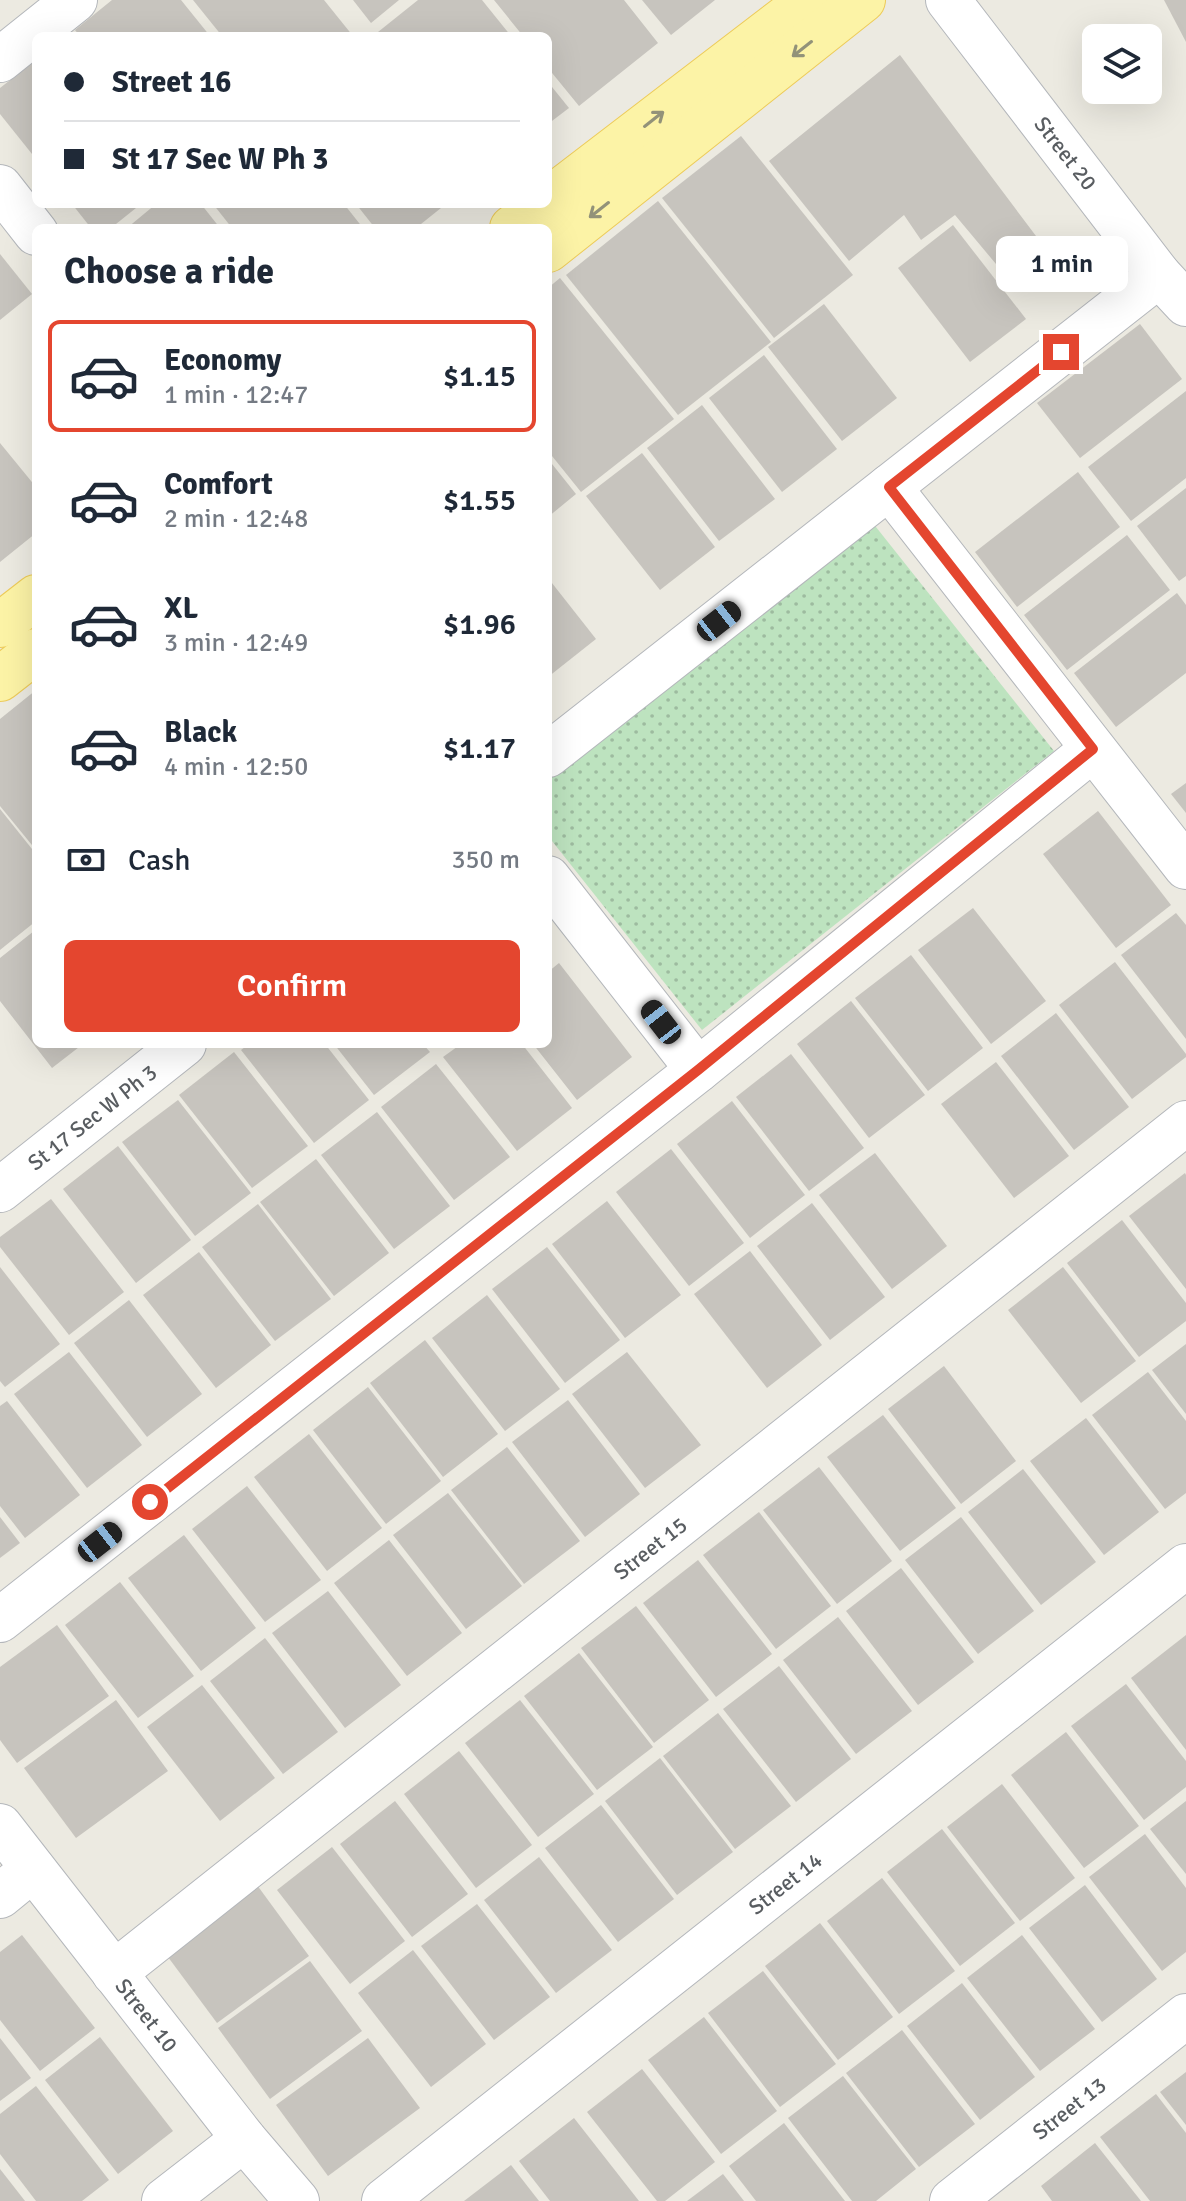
<!DOCTYPE html>
<html lang="en">
<head>
<meta charset="utf-8">
<style>
  body { margin:0; font-family:Signika,sans-serif; background:#f2f2f3; color:#1f2937; height:100vh; display:flex; flex-direction:column; font-size:30px; white-space:nowrap }
  * { box-sizing:border-box; margin:0 }
  p { font-size:26px; color:#747a83 }
  .icon { flex:none; width:44px; height:44px; fill:none; stroke:currentColor; stroke-width:2; stroke-linecap:round; stroke-linejoin:round }
  .map { position:relative; flex:1; overflow:hidden }
  .panel { position:absolute; left:32px; top:224px; width:520px; height:824px; display:flex; flex-direction:column; background:#fff; border-radius:12px; box-shadow:0 8px 32px #0002 }
  .panel>* { flex:none }
  .banner { position:absolute; left:32px; top:32px; width:520px; height:176px; border-radius:12px; box-shadow:0 8px 32px #0002; display:grid; align-content:center; height:176px; padding:0 32px; background:#fff }
  .tools { position:absolute; left:1082px; top:24px; display:grid; gap:16px }
  .tools a { display:grid; place-items:center; width:80px; height:80px; border-radius:12px; background:#fff; box-shadow:0 8px 32px #0002; font-size:40px }
  .end { position:absolute; width:36px; height:36px; margin:-18px; border:10px solid #e4462f; background:#fff; box-shadow:0 0 0 4px #fff }
  .from { border-radius:50% }
  .bubble { position:absolute; height:56px; border-radius:12px; background:#fff; box-shadow:0 8px 32px #0002; font-size:26px; font-weight:600; line-height:56px; text-align:center }
  .car { position:absolute; width:24px; height:48px; margin:-24px -12px; border-radius:10px; box-shadow:0 0 6px 2px #0007; background:linear-gradient(#222 24%,#8ab4d8 0 40%,#222 0 76%,#8ab4d8 0 86%,#222 0) }
  .banner b { display:flex; align-items:center; gap:28px; height:76px; font-size:30px }
  .banner b+b { border-top:2px solid #e0e1e3 }
  .banner i { width:20px; height:20px; background:#1f2937 }
  ul { padding:0; list-style:none }
  li { display:flex; align-items:center; gap:24px; height:112px; margin:0 16px 12px; padding:0 16px; border:4px solid transparent; border-radius:12px }
  li div { flex:1 }
  li b { display:block; font-size:30px }
  li em { font-style:normal; font-weight:600 }
  li.selected { border-color:#e4462f }
  li>.icon { width:72px; height:72px; stroke-width:1.5 }
  h2 { padding:0 32px; font-size:36px; line-height:96px }
  .pay { display:flex; align-items:center; gap:20px; height:88px; padding:0 32px; font-size:30px }
  .pay p { margin-inline-start:auto }
  .cta { display:flex; gap:16px; margin-top:auto; padding:16px 32px }
  .cta a { flex:1; height:92px; border-radius:12px; background:#e4462f; color:#fff; font-size:32px; font-weight:600; line-height:92px; text-align:center }
  .map>svg:first-child { display:block }
</style>
</head>
<body>
<div class="map">
<svg width="1186" height="2201" viewBox="0 0 1186 2201">
  <defs>
    <pattern id="park-dots" width="8" height="8" patternUnits="userSpaceOnUse" patternTransform="scale(2)"><rect width="8" height="8" fill="#bde3bf"/><path d="M2 2h.1M6 6h.1" fill="none" stroke="#9dbb9f" stroke-width="1.8" stroke-linecap="round"/></pattern>
  </defs>
  <rect width="100%" height="100%" fill="#eceae1"/>
  <!-- park -->
  <path fill="url(#park-dots)" d="M 872,522 L 1054,751 L 702,1030 L 548,836 L 548,778 Z"/>
  <!-- building -->
  <g fill="#c7c4be">
    <path d="M 112,0 L 181,0 L 210,36 L 80,36 L 75,30 Z"/>
    <path d="M 193,0 L 324,0 L 353,36 L 222,36 Z"/>
    <path d="M 353,0 L 399,0 L 371,23 Z"/>
    <path d="M 418,0 L 482,0 L 511,36 L 381,36 L 378,32 Z"/>
    <path d="M 494,0 L 624,0 L 658,43 L 579,106 L 548,68 L 548,36 L 523,36 Z"/>
    <path d="M 642,0 L 715,0 L 671,35 Z"/>
    <path d="M 1164,0 L 1186,0 L 1186,42 Z"/>
    <path d="M 900,55 L 1036,236 L 996,264 L 955,215 L 921,240 L 904,215 L 849,261 L 769,161 Z"/>
    <path d="M 36,60 L 36,159 L 0,114 L 0,88 Z"/>
    <path d="M 548,82 L 569,108 L 548,124 Z"/>
    <path d="M 741,136 L 853,275 L 774,338 L 662,198 Z"/>
    <path d="M 658,201 L 771,342 L 678,415 L 566,275 Z"/>
    <path d="M 72,204 L 141,204 L 111,228 L 91,228 Z"/>
    <path d="M 156,204 L 201,204 L 220,228 L 127,228 Z"/>
    <path d="M 213,204 L 344,204 L 363,228 L 232,228 Z"/>
    <path d="M 356,204 L 446,204 L 416,228 L 375,228 Z"/>
    <path d="M 953,225 L 1026,319 L 970,362 L 898,268 Z"/>
    <path d="M 0,254 L 32,294 L 0,320 Z"/>
    <path d="M 560,278 L 674,419 L 581,492 L 548,451 L 548,288 Z"/>
    <path d="M 824,304 L 897,398 L 842,441 L 768,347 Z"/>
    <path d="M 1140,324 L 1182,379 L 1080,458 L 1037,403 Z"/>
    <path d="M 764,355 L 837,449 L 782,492 L 709,398 Z"/>
    <path d="M 1186,391 L 1186,478 L 1131,521 L 1088,467 Z"/>
    <path d="M 702,405 L 775,499 L 719,541 L 647,448 Z"/>
    <path d="M 0,443 L 36,487 L 36,533 L 0,562 Z"/>
    <path d="M 642,453 L 715,547 L 660,590 L 586,496 Z"/>
    <path d="M 548,459 L 576,494 L 548,517 Z"/>
    <path d="M 1078,472 L 1120,527 L 1017,607 L 975,552 Z"/>
    <path d="M 1186,488 L 1186,576 L 1179,581 L 1137,526 Z"/>
    <path d="M 1127,535 L 1170,590 L 1067,670 L 1024,615 Z"/>
    <path d="M 548,578 L 596,639 L 548,677 Z"/>
    <path d="M 1177,593 L 1186,605 L 1186,673 L 1116,727 L 1074,673 Z"/>
    <path d="M 36,690 L 36,850 L 0,806 L 0,719 Z"/>
    <path d="M 1186,783 L 1186,813 L 1171,794 Z"/>
    <path d="M 0,809 L 36,854 L 36,921 L 0,950 Z"/>
    <path d="M 1098,811 L 1171,905 L 1116,948 L 1043,854 Z"/>
    <path d="M 973,908 L 1046,1001 L 991,1044 L 918,950 Z"/>
    <path d="M 1176,913 L 1186,925 L 1186,1039 L 1121,955 Z"/>
    <path d="M 34,931 L 36,1044 L 83,1044 L 52,1068 L 0,1001 L 0,958 Z"/>
    <path d="M 911,955 L 983,1048 L 928,1091 L 855,998 Z"/>
    <path d="M 1115,962 L 1186,1054 L 1186,1057 L 1132,1099 L 1059,1005 Z"/>
    <path d="M 559,963 L 632,1057 L 577,1100 L 533,1044 L 548,1044 L 548,972 Z"/>
    <path d="M 851,1001 L 925,1095 L 869,1138 L 797,1044 Z"/>
    <path d="M 1056,1013 L 1129,1107 L 1074,1150 L 1001,1056 Z"/>
    <path d="M 249,1044 L 325,1044 L 369,1100 L 314,1143 L 241,1050 Z"/>
    <path d="M 334,1044 L 423,1044 L 430,1052 L 374,1095 Z"/>
    <path d="M 461,1044 L 522,1044 L 572,1108 L 517,1151 L 443,1057 Z"/>
    <path d="M 234,1052 L 308,1146 L 252,1188 L 179,1095 Z"/>
    <path d="M 791,1054 L 864,1148 L 809,1191 L 736,1097 Z"/>
    <path d="M 996,1062 L 1069,1156 L 1014,1198 L 941,1104 Z"/>
    <path d="M 436,1064 L 510,1157 L 454,1200 L 381,1107 Z"/>
    <path d="M 178,1100 L 251,1193 L 195,1236 L 122,1142 Z"/>
    <path d="M 732,1101 L 805,1195 L 750,1238 L 677,1144 Z"/>
    <path d="M 377,1112 L 450,1206 L 394,1249 L 321,1155 Z"/>
    <path d="M 118,1146 L 191,1240 L 136,1283 L 63,1189 Z"/>
    <path d="M 671,1149 L 744,1243 L 689,1286 L 616,1192 Z"/>
    <path d="M 875,1153 L 947,1246 L 892,1289 L 819,1195 Z"/>
    <path d="M 316,1159 L 389,1253 L 334,1296 L 260,1202 Z"/>
    <path d="M 1185,1173 L 1186,1175 L 1186,1289 L 1129,1216 Z"/>
    <path d="M 51,1199 L 124,1292 L 69,1335 L 0,1247 L 0,1237 Z"/>
    <path d="M 607,1201 L 681,1295 L 625,1338 L 552,1244 Z"/>
    <path d="M 812,1203 L 885,1297 L 830,1340 L 757,1246 Z"/>
    <path d="M 258,1204 L 331,1299 L 275,1341 L 202,1247 Z"/>
    <path d="M 1122,1220 L 1186,1303 L 1186,1321 L 1139,1357 L 1067,1263 Z"/>
    <path d="M 547,1247 L 620,1340 L 565,1383 L 492,1289 Z"/>
    <path d="M 750,1251 L 822,1345 L 767,1388 L 694,1294 Z"/>
    <path d="M 199,1252 L 271,1345 L 216,1388 L 143,1295 Z"/>
    <path d="M 0,1267 L 60,1344 L 5,1387 L 0,1381 Z"/>
    <path d="M 1063,1267 L 1136,1361 L 1081,1403 L 1008,1310 Z"/>
    <path d="M 487,1295 L 560,1389 L 505,1431 L 432,1338 Z"/>
    <path d="M 129,1300 L 202,1394 L 147,1437 L 74,1343 Z"/>
    <path d="M 425,1340 L 498,1434 L 443,1477 L 370,1383 Z"/>
    <path d="M 1186,1344 L 1186,1414 L 1152,1370 Z"/>
    <path d="M 69,1352 L 142,1445 L 87,1488 L 14,1394 Z"/>
    <path d="M 627,1352 L 701,1445 L 645,1488 L 572,1394 Z"/>
    <path d="M 944,1366 L 1016,1461 L 961,1504 L 888,1409 Z"/>
    <path d="M 1148,1372 L 1186,1421 L 1186,1493 L 1165,1509 L 1092,1415 Z"/>
    <path d="M 368,1387 L 441,1481 L 386,1524 L 313,1430 Z"/>
    <path d="M 568,1400 L 640,1494 L 585,1537 L 512,1442 Z"/>
    <path d="M 7,1401 L 80,1495 L 25,1538 L 0,1506 L 0,1406 Z"/>
    <path d="M 883,1415 L 956,1508 L 900,1551 L 827,1457 Z"/>
    <path d="M 1086,1418 L 1159,1512 L 1104,1555 L 1030,1461 Z"/>
    <path d="M 309,1434 L 382,1528 L 327,1571 L 254,1477 Z"/>
    <path d="M 507,1447 L 580,1541 L 524,1584 L 451,1490 Z"/>
    <path d="M 819,1467 L 892,1561 L 837,1604 L 763,1510 Z"/>
    <path d="M 1023,1469 L 1096,1562 L 1041,1605 L 968,1512 Z"/>
    <path d="M 247,1486 L 321,1580 L 265,1622 L 192,1529 Z"/>
    <path d="M 448,1493 L 522,1586 L 466,1629 L 393,1535 Z"/>
    <path d="M 759,1512 L 831,1606 L 776,1649 L 703,1555 Z"/>
    <path d="M 0,1517 L 20,1543 L 0,1558 Z"/>
    <path d="M 961,1517 L 1034,1611 L 978,1654 L 905,1560 Z"/>
    <path d="M 184,1535 L 256,1628 L 201,1671 L 128,1578 Z"/>
    <path d="M 389,1540 L 462,1633 L 407,1676 L 334,1583 Z"/>
    <path d="M 698,1560 L 772,1654 L 716,1697 L 643,1603 Z"/>
    <path d="M 901,1568 L 974,1662 L 918,1705 L 846,1611 Z"/>
    <path d="M 120,1582 L 194,1676 L 138,1718 L 65,1625 Z"/>
    <path d="M 328,1591 L 401,1685 L 345,1728 L 272,1633 Z"/>
    <path d="M 636,1606 L 709,1700 L 654,1743 L 581,1648 Z"/>
    <path d="M 838,1617 L 912,1711 L 856,1754 L 783,1660 Z"/>
    <path d="M 57,1625 L 109,1696 L 17,1763 L 0,1740 L 0,1667 Z"/>
    <path d="M 1186,1635 L 1186,1750 L 1131,1678 Z"/>
    <path d="M 265,1638 L 338,1732 L 283,1774 L 210,1681 Z"/>
    <path d="M 579,1653 L 653,1747 L 597,1790 L 524,1696 Z"/>
    <path d="M 779,1666 L 851,1759 L 796,1802 L 723,1709 Z"/>
    <path d="M 1126,1684 L 1186,1761 L 1186,1787 L 1144,1820 L 1071,1726 Z"/>
    <path d="M 202,1685 L 275,1778 L 220,1821 L 147,1727 Z"/>
    <path d="M 116,1700 L 168,1771 L 76,1838 L 24,1768 Z"/>
    <path d="M 520,1700 L 594,1794 L 538,1837 L 465,1743 Z"/>
    <path d="M 718,1713 L 791,1806 L 735,1849 L 663,1756 Z"/>
    <path d="M 1066,1732 L 1139,1826 L 1084,1868 L 1011,1775 Z"/>
    <path d="M 459,1751 L 532,1845 L 476,1888 L 404,1794 Z"/>
    <path d="M 660,1758 L 733,1852 L 677,1895 L 605,1801 Z"/>
    <path d="M 1002,1784 L 1075,1878 L 1020,1921 L 947,1827 Z"/>
    <path d="M 395,1801 L 468,1894 L 412,1937 L 340,1844 Z"/>
    <path d="M 1186,1801 L 1186,1874 L 1150,1829 Z"/>
    <path d="M 601,1805 L 674,1899 L 618,1942 L 545,1848 Z"/>
    <path d="M 942,1829 L 1015,1923 L 960,1966 L 887,1872 Z"/>
    <path d="M 1145,1834 L 1186,1888 L 1186,1952 L 1162,1971 L 1089,1877 Z"/>
    <path d="M 332,1847 L 405,1941 L 350,1984 L 277,1890 Z"/>
    <path d="M 539,1857 L 612,1950 L 556,1993 L 484,1900 Z"/>
    <path d="M 882,1878 L 955,1971 L 899,2014 L 827,1921 Z"/>
    <path d="M 257,1885 L 309,1956 L 217,2023 L 165,1953 Z"/>
    <path d="M 1085,1885 L 1157,1979 L 1102,2022 L 1029,1928 Z"/>
    <path d="M 477,1904 L 550,1997 L 494,2040 L 421,1946 Z"/>
    <path d="M 820,1923 L 893,2017 L 838,2060 L 765,1966 Z"/>
    <path d="M 22,1935 L 95,2028 L 40,2071 L 0,2020 L 0,1952 Z"/>
    <path d="M 1022,1935 L 1095,2029 L 1040,2071 L 967,1978 Z"/>
    <path d="M 413,1950 L 486,2044 L 431,2087 L 358,1993 Z"/>
    <path d="M 310,1961 L 362,2031 L 270,2099 L 218,2028 Z"/>
    <path d="M 763,1971 L 836,2064 L 780,2107 L 708,2013 Z"/>
    <path d="M 962,1983 L 1035,2077 L 980,2120 L 907,2026 Z"/>
    <path d="M 704,2017 L 777,2111 L 721,2154 L 648,2060 Z"/>
    <path d="M 902,2030 L 975,2124 L 919,2167 L 846,2073 Z"/>
    <path d="M 100,2037 L 173,2131 L 118,2174 L 45,2080 Z"/>
    <path d="M 0,2038 L 31,2078 L 0,2101 Z"/>
    <path d="M 368,2038 L 420,2108 L 328,2176 L 276,2105 Z"/>
    <path d="M 642,2069 L 715,2162 L 665,2201 L 657,2201 L 587,2112 Z"/>
    <path d="M 1186,2072 L 1186,2125 L 1160,2092 Z"/>
    <path d="M 843,2076 L 916,2169 L 876,2201 L 852,2201 L 788,2118 Z"/>
    <path d="M 36,2086 L 109,2180 L 82,2201 L 36,2201 L 0,2154 L 0,2114 Z"/>
    <path d="M 1156,2094 L 1186,2133 L 1186,2201 L 1150,2201 L 1100,2137 Z"/>
    <path d="M 574,2118 L 639,2201 L 550,2201 L 519,2161 Z"/>
    <path d="M 784,2123 L 845,2201 L 756,2201 L 729,2166 Z"/>
    <path d="M 1095,2143 L 1141,2201 L 1052,2201 L 1041,2186 Z"/>
    <path d="M 511,2165 L 539,2201 L 464,2201 Z"/>
    <path d="M 0,2169 L 25,2201 L 0,2201 Z"/>
    <path d="M 723,2174 L 744,2201 L 687,2201 Z"/>
  </g>
  <g fill="none" stroke-linecap="round" stroke-linejoin="round">
    <defs>
      <g id="minor">
        <path d="M 948,0 L 1159,275 L 1186,304"/>
        <path d="M 0,60 L 75,0"/>
        <path d="M 0,187 L 36,233"/>
        <path d="M 889,487 L 1186,867"/>
        <path d="M 548,755 L 1159,275"/>
        <path d="M 548,878 L 698,1070"/>
        <path d="M 0,1190 L 184,1044"/>
        <path d="M 0,1620 L 698,1070 L 1093,749"/>
        <path d="M 0,1826 L 244,2139 L 297,2201"/>
        <path d="M 0,1896 L 33,1869"/>
        <path d="M 114,1973 L 1186,1123"/>
        <path d="M 164,2201 L 244,2139"/>
        <path d="M 384,2201 L 1186,1566"/>
        <path d="M 952,2201 L 1186,2016"/>
      </g>
      <g id="major">
        <path d="M 548,200 L 809,0"/>
        <path d="M 512,228 L 543,204"/>
        <path d="M 548,250 L 863,0"/>
        <path d="M 0,625 L 36,597"/>
        <path d="M 0,679 L 36,651"/>
      </g>
    </defs>
    <!-- minor casing -->
    <use href="#minor" stroke="#b4b7bb" stroke-width="46"/>
    <!-- major casing -->
    <use href="#major" stroke="#edcb59" stroke-width="46"/>
    <!-- minor -->
    <use href="#minor" stroke="#fff" stroke-width="44"/>
    <!-- major -->
    <use href="#major" stroke="#fcf3a6" stroke-width="44"/>
  </g>
  <!-- one-way arrows -->
  <defs><path id="oneway-shaft" d="M-6 0H5M1.5-3L5.5 0L1.5 3" fill="none" stroke-width="1.6" stroke-linecap="round" stroke-linejoin="round" transform="scale(2)"/></defs>
  <g stroke="#929279">
    <use href="#oneway-shaft" transform="translate(802 49) rotate(142)"/>
    <use href="#oneway-shaft" transform="translate(654 119) rotate(-38)"/>
    <use href="#oneway-shaft" transform="translate(599 210) rotate(142)"/>
  </g>
  <g fill="none" stroke-linecap="round" stroke-linejoin="round">
    <!-- route -->
    <path stroke="#e4462f" stroke-width="10" d="M 150,1502 L 698,1070 L 1093,749 L 889,487 L 1061,352"/>
  </g>
  <g text-anchor="middle" stroke-width="8" stroke-linejoin="round" paint-order="stroke">
    <!-- street labels -->
    <g font-size="22" fill="#595d61" stroke="#fff">
      <text transform="translate(1066 153) rotate(52)" y="8">Street 20</text>
      <text transform="translate(92 1117) rotate(-38)" y="8">St 17 Sec W Ph 3</text>
      <text transform="translate(650 1548) rotate(-38)" y="8">Street 15</text>
      <text transform="translate(785 1883) rotate(-38)" y="8">Street 14</text>
      <text transform="translate(147 2015) rotate(52)" y="8">Street 10</text>
      <text transform="translate(1069 2108) rotate(-38)" y="8">Street 13</text>
    </g>
  </g>
</svg>
<div class="tools">
<a><svg class="icon" aria-label="layers" viewBox="0 0 24 24"><path d="M12 4l9 5-9 5-9-5zM3 14l9 5 9-5"/></svg></a>
</div>
<i class="end from" style="left:150px;top:1502px"></i>
<i class="end" style="left:1061px;top:352px"></i>
<div class="bubble" style="left:996px;top:236px;width:132px">1 min</div>
<i class="car" style="left:719px;top:621px;rotate:52deg"></i>
<i class="car" style="left:661px;top:1022px;rotate:322deg"></i>
<i class="car" style="left:100px;top:1542px;rotate:52deg"></i>
<div class="banner">
<b><i class="from"></i>Street 16</b>
<b><i></i>St 17 Sec W Ph 3</b>
</div>
<section class="panel">
<h2>Choose a ride</h2>
<ul>
<li class="selected"><svg class="icon" aria-label="car" viewBox="0 0 24 24"><path d="M5 17H2v-5l4-1 3-4h7l3 4 3 1v5h-3M9 17h6M6 11h13"/><circle cx="7" cy="17" r="2"/><circle cx="17" cy="17" r="2"/></svg><div><b>Economy</b><p>1 min · 12:47</p></div><em>$1.15</em></li>
<li><svg class="icon" aria-label="car" viewBox="0 0 24 24"><path d="M5 17H2v-5l4-1 3-4h7l3 4 3 1v5h-3M9 17h6M6 11h13"/><circle cx="7" cy="17" r="2"/><circle cx="17" cy="17" r="2"/></svg><div><b>Comfort</b><p>2 min · 12:48</p></div><em>$1.55</em></li>
<li><svg class="icon" aria-label="car" viewBox="0 0 24 24"><path d="M5 17H2v-5l4-1 3-4h7l3 4 3 1v5h-3M9 17h6M6 11h13"/><circle cx="7" cy="17" r="2"/><circle cx="17" cy="17" r="2"/></svg><div><b>XL</b><p>3 min · 12:49</p></div><em>$1.96</em></li>
<li><svg class="icon" aria-label="car" viewBox="0 0 24 24"><path d="M5 17H2v-5l4-1 3-4h7l3 4 3 1v5h-3M9 17h6M6 11h13"/><circle cx="7" cy="17" r="2"/><circle cx="17" cy="17" r="2"/></svg><div><b>Black</b><p>4 min · 12:50</p></div><em>$1.17</em></li>
</ul>
<div class="pay"><svg class="icon" aria-label="cash" viewBox="0 0 24 24"><path d="M3 7h18v10H3z"/><circle cx="12" cy="12" r="2"/></svg>Cash<p>350 m</p></div>
<div class="cta"><a>Confirm</a></div>
</section>
</div>
</body>
</html>
